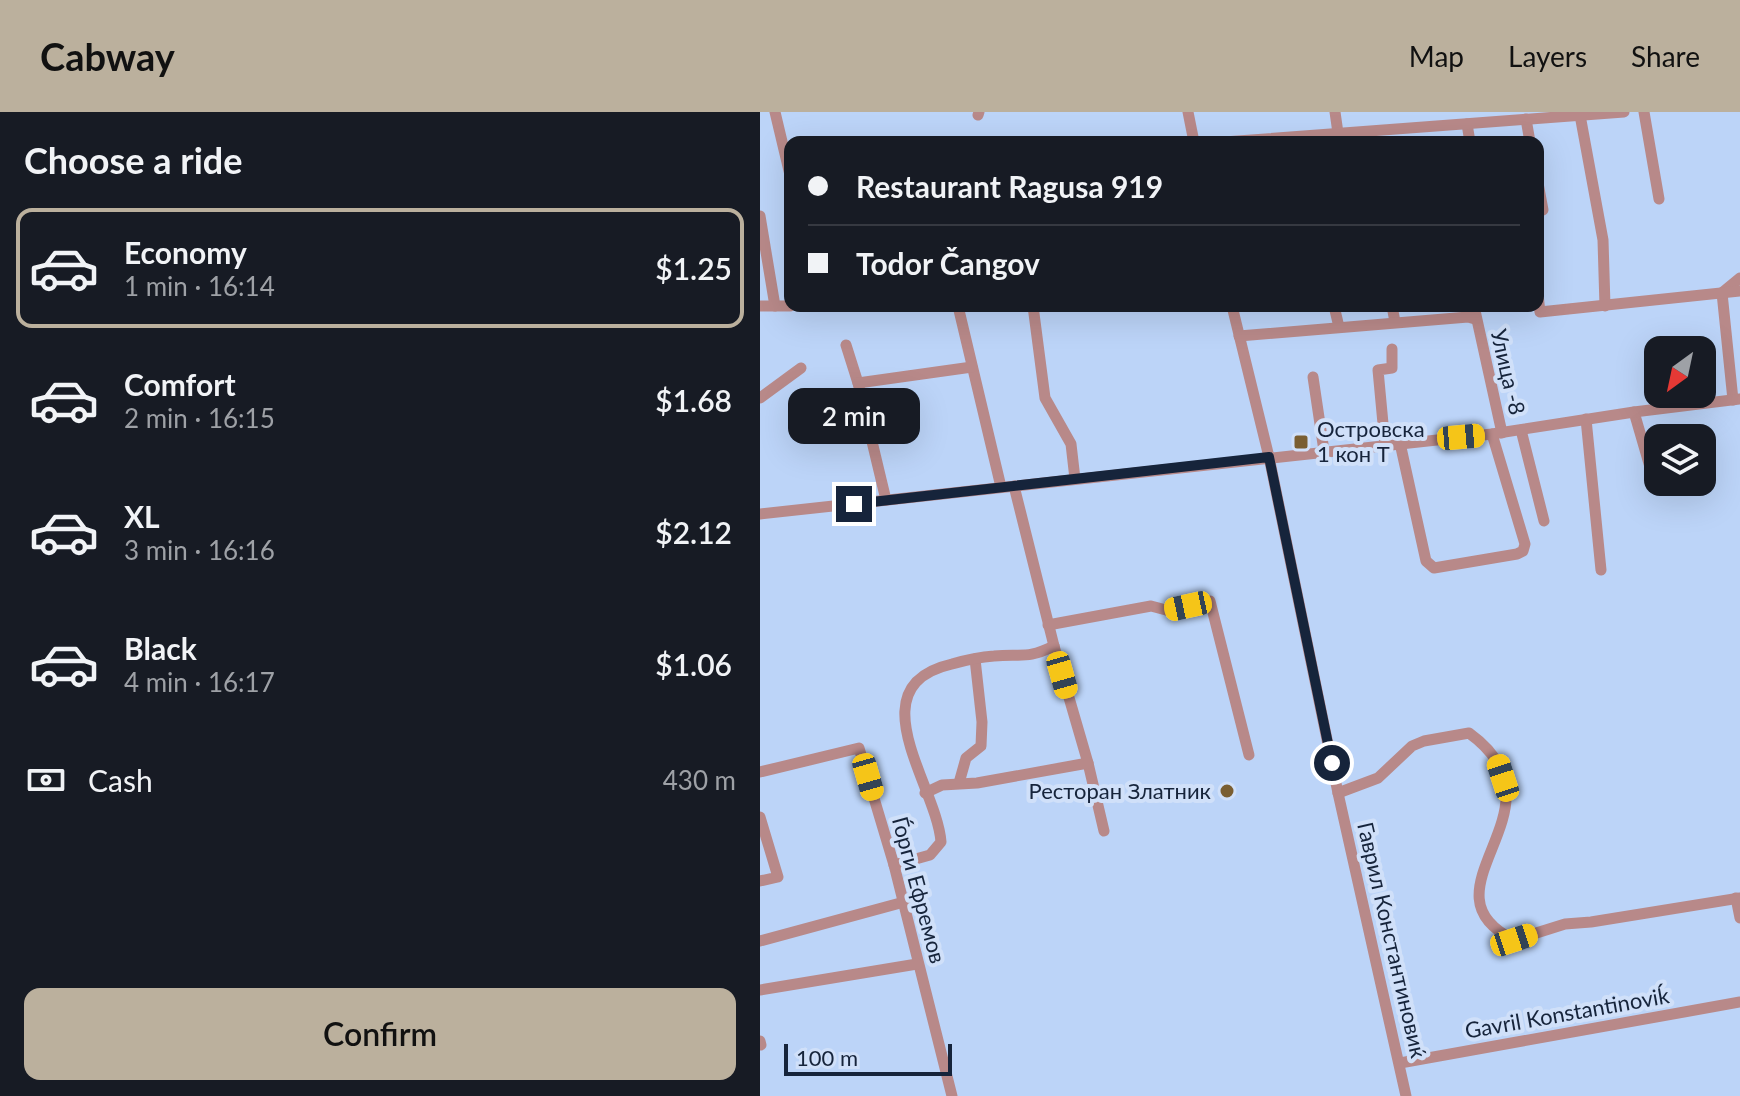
<!DOCTYPE html>
<html lang="en">
<head>
<meta charset="utf-8">
<style>
  body { margin:0; font-family:Lato,sans-serif; background:#20242c; color:#f1f3f6; height:100vh; display:flex; flex-direction:column; font-size:30px; white-space:nowrap }
  * { box-sizing:border-box; margin:0 }
  p { font-size:26px; color:#9ea1a6 }
  .icon { flex:none; width:44px; height:44px; fill:none; stroke:currentColor; stroke-width:2; stroke-linecap:round; stroke-linejoin:round }
  .map { position:relative; flex:1; overflow:hidden }
  .details { display:flex; flex-direction:column; background:#171b24; width:760px }
  .details>* { flex:none }
  .hud { position:absolute; left:24px; top:24px; width:760px; height:176px; border-radius:16px; box-shadow:0 8px 32px #0002; display:grid; align-content:center; height:176px; padding:0 24px; background:#171b24 }
  .needle { width:52px; rotate:213deg }
  .controls { position:absolute; left:884px; top:224px; display:grid; gap:16px }
  .controls a { display:grid; place-items:center; width:72px; height:72px; border-radius:16px; background:#171b24; box-shadow:0 8px 32px #0002; font-size:40px }
  .scale { position:absolute; left:24px; bottom:20px; width:168px; box-sizing:border-box; padding-left:8px; border:4px solid #16243b; border-top:0; font-size:22px; line-height:28px; white-space:nowrap; color:#16243b; -webkit-text-stroke:6px #d0e0f9; paint-order:stroke }
  .end { position:absolute; width:36px; height:36px; margin:-18px; border:10px solid #16243b; background:#fff; box-shadow:0 0 0 4px #fff }
  .from { border-radius:50% }
  .bubble { position:absolute; height:56px; border-radius:16px; background:#171b24; box-shadow:0 8px 32px #0002; font-size:26px; font-weight:600; line-height:56px; text-align:center }
  .car { position:absolute; width:24px; height:48px; margin:-24px -12px; border-radius:10px; box-shadow:0 0 6px 2px #0007; background:linear-gradient(#f5c518 24%,#345 0 40%,#f5c518 0 76%,#345 0 86%,#f5c518 0) }
  .hud b { display:flex; align-items:center; gap:28px; height:76px; font-size:30px }
  .hud b+b { border-top:2px solid #363941 }
  .hud i { width:20px; height:20px; background:#f1f3f6 }
  ul { padding:0; list-style:none }
  li { display:flex; align-items:center; gap:24px; height:120px; margin:0 16px 12px; padding:0 8px; border:4px solid transparent; border-radius:16px }
  li div { flex:1 }
  li b { display:block; font-size:30px }
  li em { font-style:normal; font-weight:600 }
  li.on { border-color:#bbb09d }
  li>.icon { width:72px; height:72px; stroke-width:1.5 }
  h2 { padding:0 24px; font-size:36px; line-height:96px }
  .pay { display:flex; align-items:center; gap:20px; height:88px; padding:0 24px; font-size:30px }
  .pay p { margin-inline-start:auto }
  .primary-button { display:flex; gap:16px; margin-top:auto; padding:16px 24px }
  .primary-button a { flex:1; height:92px; border-radius:16px; background:#bbb09d; color:#111; font-size:32px; font-weight:600; line-height:92px; text-align:center }
  header { display:flex; align-items:center; gap:48px; box-sizing:border-box; height:112px; padding:0 40px; background:#bbb09d; color:#111 }
  header strong { font-size:38px }
  nav { display:flex; gap:44px; margin-inline-start:auto; font-size:28px }
  main { display:flex; flex:1; min-height:0 }
  .map>svg:first-child { display:block }
</style>
</head>
<body>
<header>
<strong>Cabway</strong>
<nav><a>Map</a><a>Layers</a><a>Share</a></nav>
</header>
<main>
<section class="details">
<h2>Choose a ride</h2>
<ul>
<li class="on"><svg class="icon" aria-label="car" viewBox="0 0 24 24"><path d="M5 17H2v-5l4-1 3-4h7l3 4 3 1v5h-3M9 17h6M6 11h13"/><circle cx="7" cy="17" r="2"/><circle cx="17" cy="17" r="2"/></svg><div><b>Economy</b><p>1 min · 16:14</p></div><em>$1.25</em></li>
<li><svg class="icon" aria-label="car" viewBox="0 0 24 24"><path d="M5 17H2v-5l4-1 3-4h7l3 4 3 1v5h-3M9 17h6M6 11h13"/><circle cx="7" cy="17" r="2"/><circle cx="17" cy="17" r="2"/></svg><div><b>Comfort</b><p>2 min · 16:15</p></div><em>$1.68</em></li>
<li><svg class="icon" aria-label="car" viewBox="0 0 24 24"><path d="M5 17H2v-5l4-1 3-4h7l3 4 3 1v5h-3M9 17h6M6 11h13"/><circle cx="7" cy="17" r="2"/><circle cx="17" cy="17" r="2"/></svg><div><b>XL</b><p>3 min · 16:16</p></div><em>$2.12</em></li>
<li><svg class="icon" aria-label="car" viewBox="0 0 24 24"><path d="M5 17H2v-5l4-1 3-4h7l3 4 3 1v5h-3M9 17h6M6 11h13"/><circle cx="7" cy="17" r="2"/><circle cx="17" cy="17" r="2"/></svg><div><b>Black</b><p>4 min · 16:17</p></div><em>$1.06</em></li>
</ul>
<div class="pay"><svg class="icon" aria-label="cash" viewBox="0 0 24 24"><path d="M3 7h18v10H3z"/><circle cx="12" cy="12" r="2"/></svg>Cash<p>430 m</p></div>
<div class="primary-button"><a>Confirm</a></div>
</section>
<div class="map">
<svg width="980" height="984" viewBox="0 0 980 984">
  <rect width="100%" height="100%" fill="#bcd4f8"/>
  <g fill="none" stroke-linecap="round" stroke-linejoin="round">
    <!-- minor -->
    <g stroke="#b88989" stroke-width="11">
      <path d="M 15,0 L 30,63"/>
      <path d="M 428,0 L 434,30"/>
      <path d="M 575,0 L 578,21"/>
      <path d="M 884,0 L 899,87"/>
      <path d="M 218,3 L 219,0"/>
      <path d="M 820,3 L 843,128 L 845,194"/>
      <path d="M 766,7 L 770,30"/>
      <path d="M 707,12 L 710,30"/>
      <path d="M 464,30 L 864,0"/>
      <path d="M 778,71 L 783,98"/>
      <path d="M 0,104 L 15,194"/>
      <path d="M 963,180 L 980,166"/>
      <path d="M 962,181 L 973,288"/>
      <path d="M 778,183 L 780,200 L 980,179"/>
      <path d="M 0,194 L 30,194"/>
      <path d="M 198,194 L 241,375"/>
      <path d="M 273,194 L 285,286 L 311,332 L 315,367"/>
      <path d="M 472,194 L 509,345 L 578,681 L 646,984"/>
      <path d="M 574,194 L 579,215"/>
      <path d="M 632,194 L 635,210"/>
      <path d="M 714,194 L 742,321"/>
      <path d="M 479,224 L 708,205 L 715,207"/>
      <path d="M 86,233 L 98,271 L 126,388"/>
      <path d="M 553,265 L 564,339"/>
      <path d="M 98,271 L 212,255"/>
      <path d="M 0,286 L 41,256"/>
      <path d="M 874,300 L 890,355"/>
      <path d="M 826,307 L 841,458"/>
      <path d="M 761,318 L 784,409"/>
      <path d="M 640,331 L 666,449 L 674,456 L 757,442 L 763,439 L 765,432 L 732,322"/>
      <path d="M 625,333 L 618,258 L 632,256 L 632,237"/>
      <path d="M 254,374 L 294,534 L 328,651 L 344,719"/>
      <path d="M 0,402 L 732,322 L 874,300 L 980,287"/>
      <path d="M 288,513 L 391,494 L 406,498 L 450,489 L 489,643"/>
      <path d="M 0,660 L 99,636 L 134,753 L 192,984"/>
      <path d="M 199,671 L 206,646 L 221,634 L 222,610 L 215,547"/>
      <path d="M 165,681 L 182,673 L 217,671 L 328,651"/>
      <path d="M 578,681 L 618,666 L 652,634 L 664,629 L 709,621 C 814,697 653,778 754,828 L 805,812 L 831,810 L 980,786"/>
      <path d="M 0,705 L 18,765 L 0,769"/>
      <path d="M 134,753 L 170,743 L 181,730 C 177,674 95,574 192,552 C 206,548 220,545 234,544 C 263,541 265,548 294,534"/>
      <path d="M 976,786 L 980,806"/>
      <path d="M 0,829 L 144,790"/>
      <path d="M 0,878 L 157,852"/>
      <path d="M 0,929 L 1,933"/>
      <path d="M 640,951 L 980,890"/>
    </g>
  </g>
  <g fill="none" stroke-linecap="round" stroke-linejoin="round">
    <!-- route -->
    <path stroke="#16243b" stroke-width="10" d="M 94,392 L 509,345 L 572,651"/>
  </g>
  <!-- markers -->
  <g fill="#7a5e31" stroke="#d0e0f9" stroke-width="3">
    <rect x="533" y="322" width="16" height="16" rx="4"/>
    <circle cx="467" cy="679" r="8"/>
  </g>
  <g text-anchor="middle" stroke-width="8" stroke-linejoin="round" paint-order="stroke">
    <!-- street labels -->
    <g font-size="22" fill="#16243b" stroke="#d0e0f9">
      <text transform="translate(748 260) rotate(77)" y="8">Улица -8</text>
      <text transform="translate(159 778) rotate(75)" y="8">Ѓорги Ефремов</text>
      <text transform="translate(632 828) rotate(77)" y="8">Гаврил Константиновиќ</text>
      <text transform="translate(807 901) rotate(-10)" y="8">Gavril Konstantinoviḱ</text>
    </g>
    <!-- poi labels -->
    <g font-size="22" fill="#16243b" stroke="#d0e0f9" text-anchor="start">
      <text x="557" y="325">Островска<tspan x="557" dy="25">1 кон T</tspan></text>
      <text x="451" y="687" text-anchor="end">Ресторан Златник</text>
    </g>
  </g>
</svg>
<div class="controls">
<a><svg class="needle" viewBox="-14 -14 28 28"><path d="M0-13l5 13h-10z" fill="#e53935"/><path d="M0 13l5-13h-10z" fill="#9ea1a6"/></svg></a>
<a><svg class="icon" aria-label="layers" viewBox="0 0 24 24"><path d="M12 4l9 5-9 5-9-5zM3 14l9 5 9-5"/></svg></a>
</div>
<div class="scale">100 m</div>
<i class="end from" style="left:572px;top:651px"></i>
<i class="end" style="left:94px;top:392px"></i>
<div class="bubble" style="left:28px;top:276px;width:132px">2 min</div>
<i class="car" style="left:701px;top:325px;rotate:85deg"></i>
<i class="car" style="left:428px;top:494px;rotate:258deg"></i>
<i class="car" style="left:302px;top:563px;rotate:164deg"></i>
<i class="car" style="left:108px;top:665px;rotate:164deg"></i>
<i class="car" style="left:743px;top:666px;rotate:342deg"></i>
<i class="car" style="left:754px;top:828px;rotate:72deg"></i>
<div class="hud">
<b><i class="from"></i>Restaurant Ragusa 919</b>
<b><i></i>Todor Čangov</b>
</div>
</div>
</main>
</body>
</html>
